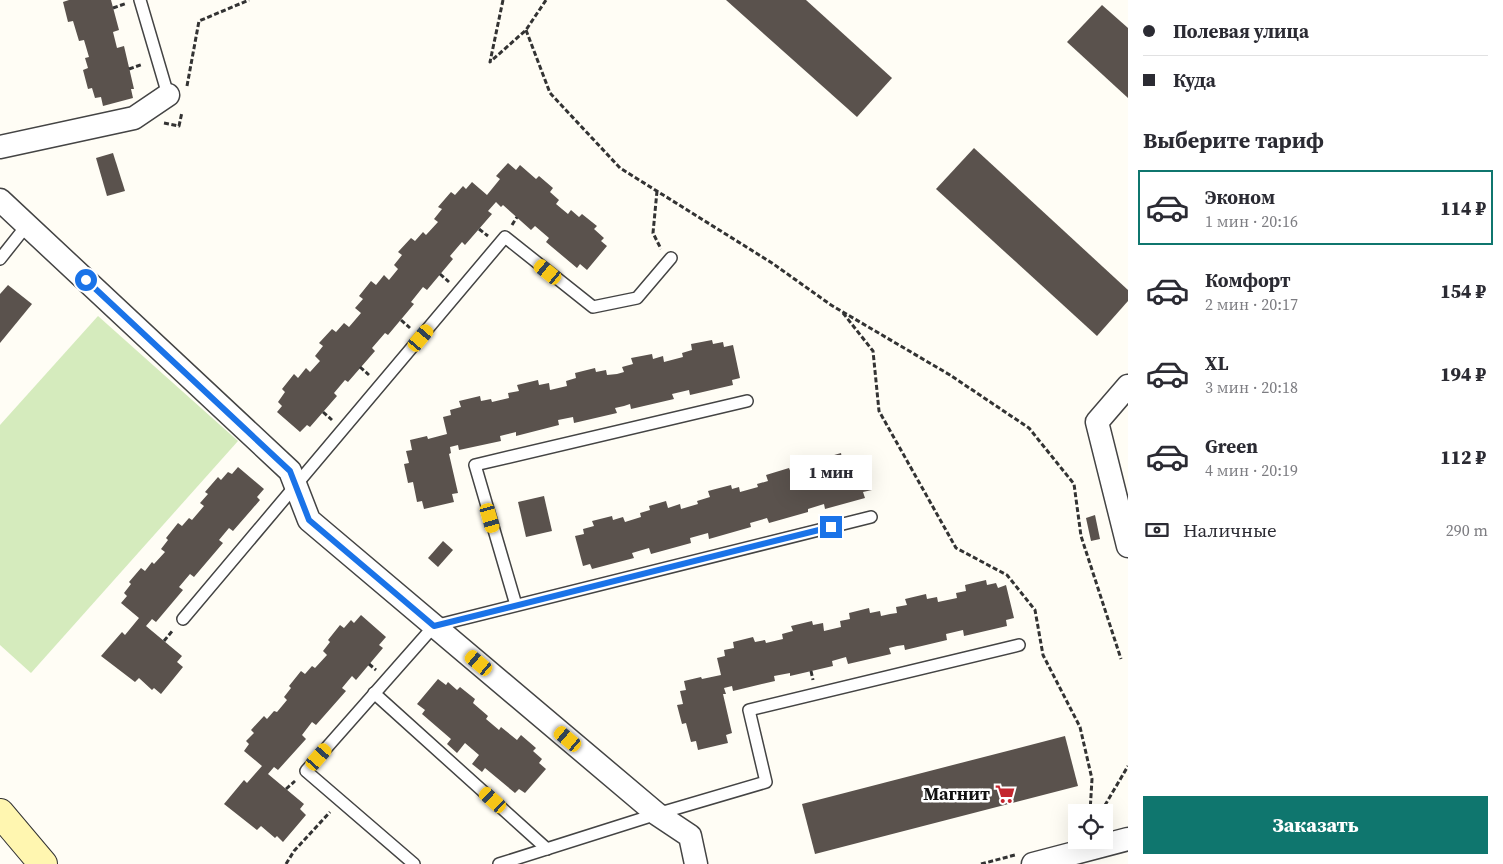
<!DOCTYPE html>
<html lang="ru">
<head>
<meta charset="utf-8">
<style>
  body { margin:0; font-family:"Source Serif 4",serif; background:#f7f7f7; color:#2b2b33; height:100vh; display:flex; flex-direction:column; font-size:19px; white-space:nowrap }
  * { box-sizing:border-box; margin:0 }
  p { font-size:16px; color:#7c7c81 }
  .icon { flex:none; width:28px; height:28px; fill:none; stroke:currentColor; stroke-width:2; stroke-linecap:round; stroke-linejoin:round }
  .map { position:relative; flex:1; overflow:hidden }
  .side { display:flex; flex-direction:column; background:#fff; width:375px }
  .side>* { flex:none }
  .guide { display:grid; align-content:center; height:110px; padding:0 15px; background:#fff }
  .buttons { position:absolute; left:1068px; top:804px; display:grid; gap:10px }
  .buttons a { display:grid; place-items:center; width:45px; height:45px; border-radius:0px; background:#fff; box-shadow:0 5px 20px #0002; font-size:25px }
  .end { position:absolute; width:22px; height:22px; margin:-11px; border:6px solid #1a73e8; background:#fff; box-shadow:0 0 0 2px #fff }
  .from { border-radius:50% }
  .bubble { position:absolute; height:35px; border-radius:0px; background:#fff; box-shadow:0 5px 20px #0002; font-size:16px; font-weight:800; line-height:35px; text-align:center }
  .car { position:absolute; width:15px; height:30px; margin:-15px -8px; border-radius:6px; box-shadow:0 0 4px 1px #0007; background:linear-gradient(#f5c518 24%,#345 0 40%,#f5c518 0 76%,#345 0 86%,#f5c518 0) }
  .guide b { display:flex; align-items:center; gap:18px; height:48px; font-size:19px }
  .guide b+b { border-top:1px solid #e1e1e2 }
  .guide i { width:12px; height:12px; background:#2b2b33 }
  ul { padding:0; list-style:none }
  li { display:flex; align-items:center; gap:15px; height:75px; margin:0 10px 8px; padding:0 5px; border:2px solid transparent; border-radius:0px }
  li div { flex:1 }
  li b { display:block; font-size:19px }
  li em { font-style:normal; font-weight:800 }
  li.on { border-color:#0f766e }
  li>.icon { width:45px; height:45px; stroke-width:1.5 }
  h2 { padding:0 15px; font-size:22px; line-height:60px }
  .pay { display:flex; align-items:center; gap:12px; height:55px; padding:0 15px; font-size:19px }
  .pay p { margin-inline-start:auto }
  .action { display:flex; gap:10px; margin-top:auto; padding:10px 15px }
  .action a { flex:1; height:58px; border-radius:0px; background:#0f766e; color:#fff; font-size:20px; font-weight:800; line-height:58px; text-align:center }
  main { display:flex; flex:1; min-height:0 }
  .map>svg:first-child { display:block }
</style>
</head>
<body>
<main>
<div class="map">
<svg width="1128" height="864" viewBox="0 0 1128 864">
  <rect width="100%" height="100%" fill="#fffdf5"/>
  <!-- green -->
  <path fill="#d5ebbd" d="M 98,316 L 238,441 L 31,673 L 0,645 L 0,425 Z"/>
  <!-- building -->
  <g fill="#5a524d">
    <path d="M 69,0 L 111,0 L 119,30 L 113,32 L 117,48 L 124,46 L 134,89 L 131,89 L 133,98 L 103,106 L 101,97 L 95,98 L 92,88 L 88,89 L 83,70 L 88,68 L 85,58 L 89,57 L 84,40 L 79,41 L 73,21 L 68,22 L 63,2 Z"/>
    <path d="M 726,0 L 806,0 L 892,78 L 857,117 Z"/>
    <path d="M 1102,5 L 1128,28 L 1128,98 L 1067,42 Z"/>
    <path d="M 974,148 L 1128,290 L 1128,301 L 1097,336 L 936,189 Z"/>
    <path d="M 113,153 L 125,191 L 107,196 L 96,158 Z"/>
    <path d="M 508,163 L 516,170 L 520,165 L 536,179 L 539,176 L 553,188 L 550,192 L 559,200 L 556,204 L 568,214 L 571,210 L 579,217 L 582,214 L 597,226 L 594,229 L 604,238 L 601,241 L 607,246 L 587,270 L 580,264 L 577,268 L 546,242 L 549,238 L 535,226 L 531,230 L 503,205 L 501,207 L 496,202 L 488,211 L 492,214 L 465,245 L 462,242 L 450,256 L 453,259 L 427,290 L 423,287 L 411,302 L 414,304 L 388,335 L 385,333 L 372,348 L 375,351 L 348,382 L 345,380 L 334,393 L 337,396 L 310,427 L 307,425 L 300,432 L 277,412 L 282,406 L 278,402 L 285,392 L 282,389 L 294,374 L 298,378 L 306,368 L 310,372 L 320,361 L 315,356 L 323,346 L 319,343 L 332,329 L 336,332 L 344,323 L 349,327 L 361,313 L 355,308 L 363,299 L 359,296 L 371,281 L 376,285 L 384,275 L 389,280 L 398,269 L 394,265 L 402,255 L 398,252 L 411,238 L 415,241 L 423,232 L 426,235 L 438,222 L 434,219 L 442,209 L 438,207 L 451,192 L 455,195 L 463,186 L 466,189 L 472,182 L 487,195 L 500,179 L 496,176 Z"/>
    <path d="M 8,285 L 32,304 L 0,343 L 0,294 Z"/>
    <path d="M 712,340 L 713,344 L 723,342 L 724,347 L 733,345 L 740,378 L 732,380 L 733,385 L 690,395 L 689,390 L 672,394 L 674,399 L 631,409 L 630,404 L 624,406 L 615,408 L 617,413 L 574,423 L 573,417 L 558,420 L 559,425 L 516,436 L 516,432 L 500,436 L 501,441 L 459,450 L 458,445 L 450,447 L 451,453 L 449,454 L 458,493 L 452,494 L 454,502 L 424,509 L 422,501 L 417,502 L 413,482 L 408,483 L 404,464 L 409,463 L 406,451 L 412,450 L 410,440 L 427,436 L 428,439 L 447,434 L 443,417 L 451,415 L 450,410 L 461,407 L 459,401 L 480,396 L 481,401 L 491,399 L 492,402 L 509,398 L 508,393 L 519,391 L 517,385 L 538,380 L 539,385 L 549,383 L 550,390 L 567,386 L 566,381 L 576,378 L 575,373 L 595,368 L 596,372 L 606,370 L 607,375 L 617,374 L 624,372 L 622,367 L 633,364 L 631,358 L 652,354 L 653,359 L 663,356 L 664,362 L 683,357 L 682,353 L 692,350 L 691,344 Z"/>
    <path d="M 841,453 L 842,459 L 853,456 L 854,460 L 863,458 L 872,490 L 863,492 L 865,498 L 825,509 L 824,504 L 808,509 L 808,512 L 769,523 L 767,518 L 750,523 L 751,527 L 709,539 L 708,533 L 690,538 L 691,543 L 651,554 L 649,548 L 632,553 L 634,558 L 592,569 L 590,564 L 583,566 L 575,536 L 584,534 L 583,529 L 594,526 L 592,521 L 612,516 L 613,520 L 623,517 L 625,522 L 641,517 L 640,513 L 650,510 L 649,506 L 666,501 L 668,508 L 680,504 L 681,509 L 698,504 L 697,501 L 710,497 L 708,491 L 731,485 L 732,489 L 739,487 L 740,492 L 758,487 L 757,484 L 768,481 L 766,475 L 789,468 L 791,473 L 799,471 L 800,475 L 816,471 L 815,467 L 826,464 L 824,458 Z"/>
    <path d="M 238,467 L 264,489 L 257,497 L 260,500 L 233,531 L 229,528 L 219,540 L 223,543 L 194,577 L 190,574 L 179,587 L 183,590 L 156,622 L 152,619 L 146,626 L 182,656 L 177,662 L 183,667 L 161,694 L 154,688 L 152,690 L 139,678 L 135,682 L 101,656 L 122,632 L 125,635 L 139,618 L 121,603 L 127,596 L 124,593 L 131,584 L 129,582 L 141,568 L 145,571 L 152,562 L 154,564 L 165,552 L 161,549 L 168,540 L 166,538 L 178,523 L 182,526 L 189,518 L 192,520 L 204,506 L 200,503 L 208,494 L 205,492 L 218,477 L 221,480 L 228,472 L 232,474 Z"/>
    <path d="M 544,496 L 552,531 L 526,537 L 518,502 Z"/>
    <path d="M 1095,515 L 1100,539 L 1091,541 L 1086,518 Z"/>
    <path d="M 443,541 L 453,550 L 438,567 L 428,558 Z"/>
    <path d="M 986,580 L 987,585 L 996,583 L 998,588 L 1006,585 L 1014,618 L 1006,620 L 1007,626 L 964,636 L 963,630 L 946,634 L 947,640 L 905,650 L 904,645 L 897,646 L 889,648 L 891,654 L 848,664 L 846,657 L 832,661 L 833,666 L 790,676 L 790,673 L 774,676 L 775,681 L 733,691 L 732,686 L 724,688 L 726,694 L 723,694 L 732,733 L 726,735 L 728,743 L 698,750 L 696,741 L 691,742 L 686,723 L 682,724 L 677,705 L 683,704 L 680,691 L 686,690 L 684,681 L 701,677 L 702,679 L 721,675 L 717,658 L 725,656 L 724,650 L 734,648 L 733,642 L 753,637 L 755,642 L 765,640 L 766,643 L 783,639 L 782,634 L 793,631 L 791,626 L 812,621 L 813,625 L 823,623 L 824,631 L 841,627 L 840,621 L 850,619 L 849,613 L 869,608 L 870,613 L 880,611 L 881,616 L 890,614 L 897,613 L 896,607 L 907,605 L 905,599 L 926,594 L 927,599 L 937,597 L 938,602 L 957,598 L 956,593 L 966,591 L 965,585 Z"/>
    <path d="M 361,615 L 386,637 L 379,645 L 383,648 L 356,680 L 352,676 L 342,688 L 346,691 L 316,725 L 312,722 L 302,735 L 306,739 L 278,770 L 274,767 L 268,774 L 304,804 L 300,809 L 306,815 L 283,842 L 277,836 L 275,838 L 261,826 L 257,830 L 224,804 L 244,780 L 247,783 L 262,766 L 244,751 L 249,744 L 246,741 L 254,733 L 251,730 L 264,716 L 267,719 L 274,711 L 277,712 L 287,700 L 284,697 L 291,688 L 289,686 L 301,671 L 305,674 L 312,666 L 315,668 L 327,655 L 323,651 L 330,642 L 328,640 L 340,625 L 344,628 L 351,620 L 354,623 Z"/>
    <path d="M 438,679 L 446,685 L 448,682 L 457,690 L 460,687 L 475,699 L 473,703 L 488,716 L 486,719 L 499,730 L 501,727 L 517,740 L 521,735 L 536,748 L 533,751 L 542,759 L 539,763 L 546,769 L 525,793 L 519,789 L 515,793 L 485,768 L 482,772 L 472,764 L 479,755 L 465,743 L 457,753 L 447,744 L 451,739 L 422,714 L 425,710 L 417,704 Z"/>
    <path d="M 1065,736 L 1078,786 L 815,854 L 802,804 Z"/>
  </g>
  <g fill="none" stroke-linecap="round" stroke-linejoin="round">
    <defs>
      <g id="lane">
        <path d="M 140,0 L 168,95"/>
        <path d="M 0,259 L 27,225"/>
        <path d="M 516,605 L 475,465 L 747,401"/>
        <path d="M 183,619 L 505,237 L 593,307 L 637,298 L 671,258"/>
        <path d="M 374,693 L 547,849"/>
        <path d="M 414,864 L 306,771 L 434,626 L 871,517"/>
        <path d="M 499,864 L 657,814 L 766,782 L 749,710 L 1019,645"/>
      </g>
      <g id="street">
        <path d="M 0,147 L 134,118 L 168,95"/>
        <path d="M 0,200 L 290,471 L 309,520 L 657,814 L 690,836 L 696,864"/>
        <path d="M 1128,386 L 1097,422 L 1128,546"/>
        <path d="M 1033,864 L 1128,839"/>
      </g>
      <path id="secondary" d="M 0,813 L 43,864"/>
    </defs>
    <!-- lane casing -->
    <use href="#lane" stroke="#444" stroke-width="14"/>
    <!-- street casing -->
    <use href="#street" stroke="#444" stroke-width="25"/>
    <!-- secondary casing -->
    <use href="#secondary" stroke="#333" stroke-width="30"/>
    <!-- path -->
    <g stroke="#333" stroke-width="3" stroke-dasharray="5 2.5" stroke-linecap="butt">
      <path d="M 503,0 L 490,62 L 526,30 L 546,0"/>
      <path d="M 113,8 L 127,3"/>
      <path d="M 526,30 L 550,93 L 620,168 L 772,263 L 831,305 L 950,375 L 1029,428 L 1074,484 L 1081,536 L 1121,659"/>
      <path d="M 129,69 L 143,64"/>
      <path d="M 187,86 L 199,21 L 249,0"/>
      <path d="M 164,123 L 179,126 L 182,112"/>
      <path d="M 657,191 L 653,233 L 661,249"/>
      <path d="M 512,225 L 517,217"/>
      <path d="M 479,229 L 488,236"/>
      <path d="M 440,274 L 449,282"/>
      <path d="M 843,313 L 873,351 L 879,411 L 956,548 L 1007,575 L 1035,610 L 1043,655 L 1080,727 L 1092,779 L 1090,812"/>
      <path d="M 401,320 L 410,328"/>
      <path d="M 360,367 L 369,375"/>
      <path d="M 323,412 L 332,420"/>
      <path d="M 164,641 L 173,630"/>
      <path d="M 369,664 L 376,670"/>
      <path d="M 811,671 L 813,680"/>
      <path d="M 286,789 L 295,781"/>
      <path d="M 1101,812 L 1128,766"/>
      <path d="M 286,864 L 294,851 L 330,812"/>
      <path d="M 981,864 L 1015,855"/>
    </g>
    <!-- lane -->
    <use href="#lane" stroke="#fff" stroke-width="11"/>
    <!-- street -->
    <use href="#street" stroke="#fff" stroke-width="22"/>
    <!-- secondary -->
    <use href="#secondary" stroke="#fff6b0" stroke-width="28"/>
  </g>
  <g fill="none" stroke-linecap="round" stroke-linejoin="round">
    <!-- route -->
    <path stroke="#1a73e8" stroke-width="6" d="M 86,280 L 290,471 L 309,520 L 434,626 L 831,527"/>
  </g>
  <!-- icons -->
  <defs>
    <symbol id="supermarket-bare" viewBox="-9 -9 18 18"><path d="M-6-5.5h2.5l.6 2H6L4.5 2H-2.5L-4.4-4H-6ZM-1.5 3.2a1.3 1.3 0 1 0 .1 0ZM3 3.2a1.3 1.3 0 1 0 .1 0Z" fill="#c4262e" stroke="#fff" stroke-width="2.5" paint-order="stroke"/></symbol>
  </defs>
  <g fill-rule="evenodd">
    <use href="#supermarket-bare" x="991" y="780" width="28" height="28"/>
  </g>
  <g text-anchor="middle" stroke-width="5" stroke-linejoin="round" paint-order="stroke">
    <!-- poi labels -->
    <g font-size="18" font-weight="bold" fill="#111" stroke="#fff" text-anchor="end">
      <text x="990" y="800">Магнит</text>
    </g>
  </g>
</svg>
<div class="buttons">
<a><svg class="icon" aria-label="locate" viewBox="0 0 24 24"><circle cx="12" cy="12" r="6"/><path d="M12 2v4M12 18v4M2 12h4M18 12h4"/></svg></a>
</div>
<i class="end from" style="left:86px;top:280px"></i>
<i class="end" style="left:831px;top:527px"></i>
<div class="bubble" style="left:790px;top:455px;width:82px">1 мин</div>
<i class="car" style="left:548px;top:272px;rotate:309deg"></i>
<i class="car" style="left:421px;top:338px;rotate:40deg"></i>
<i class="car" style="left:490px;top:518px;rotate:164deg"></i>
<i class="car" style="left:479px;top:663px;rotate:310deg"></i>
<i class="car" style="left:568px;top:739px;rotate:310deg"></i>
<i class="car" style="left:319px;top:757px;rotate:41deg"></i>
<i class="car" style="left:493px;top:800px;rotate:312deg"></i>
</div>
<section class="side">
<div class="guide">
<b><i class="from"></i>Полевая улица</b>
<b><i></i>Куда</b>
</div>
<h2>Выберите тариф</h2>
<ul>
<li class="on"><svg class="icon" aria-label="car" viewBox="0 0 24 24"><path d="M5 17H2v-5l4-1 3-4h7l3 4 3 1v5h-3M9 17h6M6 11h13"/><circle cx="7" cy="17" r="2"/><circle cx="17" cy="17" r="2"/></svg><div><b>Эконом</b><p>1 мин · 20:16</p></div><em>114 ₽</em></li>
<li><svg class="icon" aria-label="car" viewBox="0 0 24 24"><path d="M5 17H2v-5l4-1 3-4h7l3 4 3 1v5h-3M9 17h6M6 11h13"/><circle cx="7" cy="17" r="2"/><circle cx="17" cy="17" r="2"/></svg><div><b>Комфорт</b><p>2 мин · 20:17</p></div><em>154 ₽</em></li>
<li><svg class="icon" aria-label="car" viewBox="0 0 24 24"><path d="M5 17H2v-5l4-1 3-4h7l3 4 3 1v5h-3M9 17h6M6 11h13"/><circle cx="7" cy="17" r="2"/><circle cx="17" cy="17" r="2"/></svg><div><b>XL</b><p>3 мин · 20:18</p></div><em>194 ₽</em></li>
<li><svg class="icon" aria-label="car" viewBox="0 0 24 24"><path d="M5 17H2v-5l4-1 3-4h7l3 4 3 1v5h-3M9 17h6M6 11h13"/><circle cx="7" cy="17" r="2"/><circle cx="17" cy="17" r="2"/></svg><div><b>Green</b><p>4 мин · 20:19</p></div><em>112 ₽</em></li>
</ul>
<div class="pay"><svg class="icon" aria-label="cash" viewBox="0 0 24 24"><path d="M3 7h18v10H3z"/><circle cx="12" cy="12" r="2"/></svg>Наличные<p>290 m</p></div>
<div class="action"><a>Заказать</a></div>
</section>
</main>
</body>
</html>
